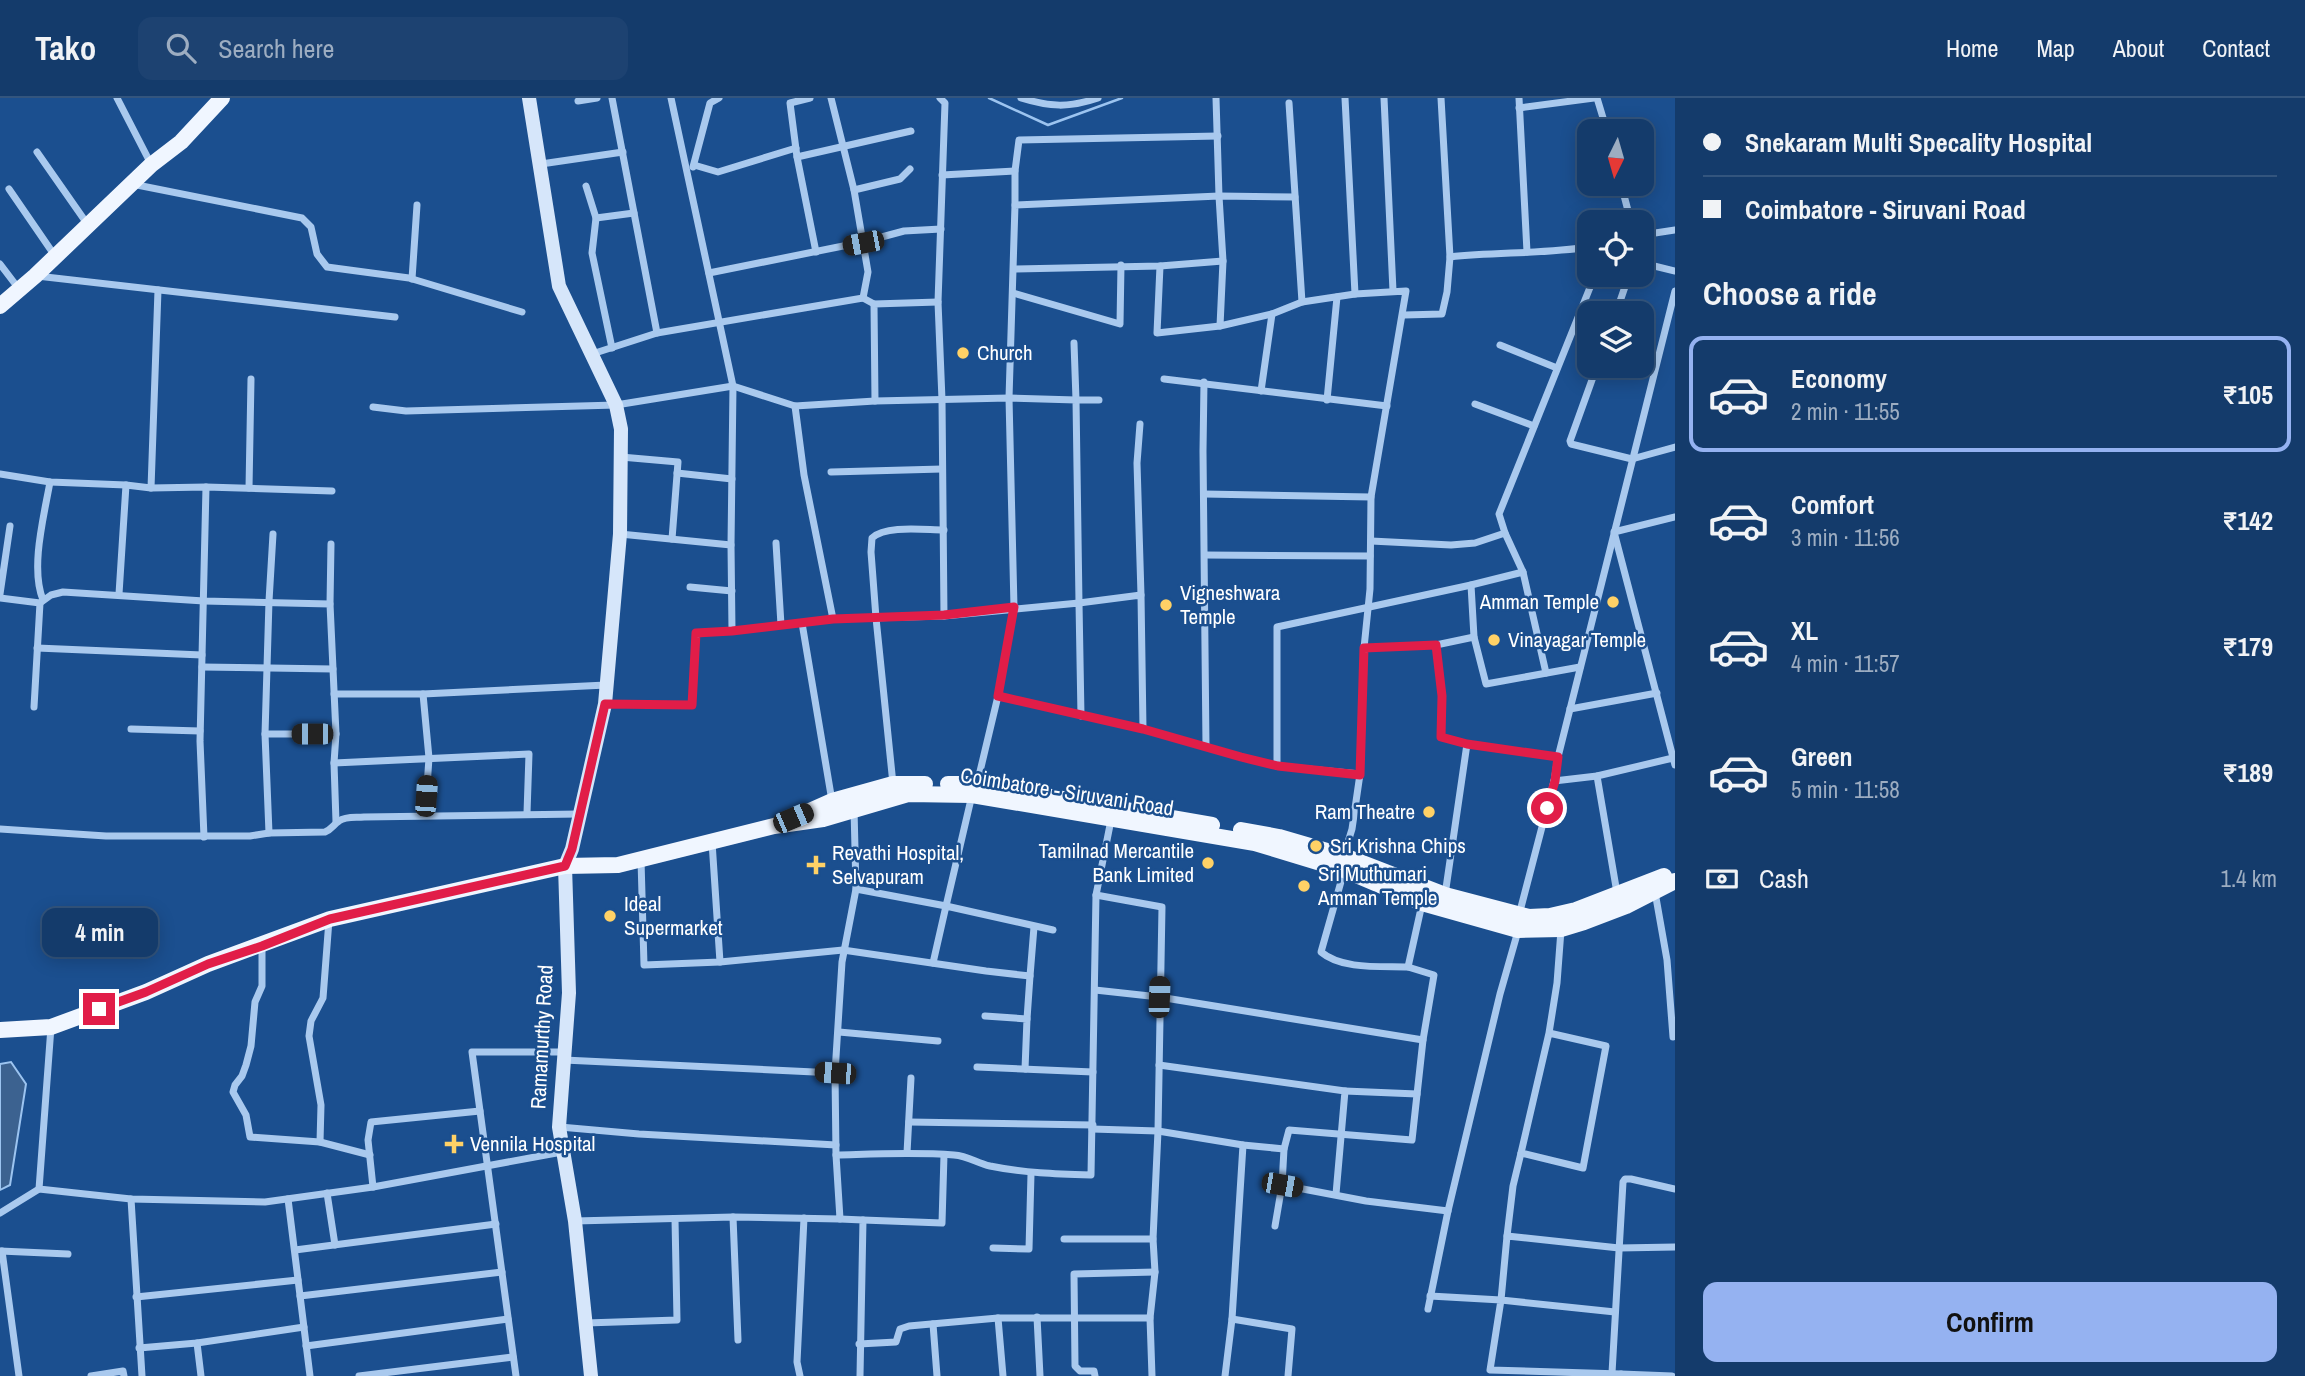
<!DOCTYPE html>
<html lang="en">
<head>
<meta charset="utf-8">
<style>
  body { margin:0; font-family:"Archivo Narrow",sans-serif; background:#1d4271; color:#f1f3f6; height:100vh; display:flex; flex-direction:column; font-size:26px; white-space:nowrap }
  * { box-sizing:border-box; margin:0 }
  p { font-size:23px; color:#9dadc1 }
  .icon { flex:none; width:38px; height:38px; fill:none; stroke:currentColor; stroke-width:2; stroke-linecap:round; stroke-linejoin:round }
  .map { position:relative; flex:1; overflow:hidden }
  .panel { display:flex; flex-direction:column; background:#143b6b; width:630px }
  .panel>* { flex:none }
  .banner { display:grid; align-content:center; height:154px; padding:0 28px; background:#143b6b }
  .needle { width:46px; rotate:185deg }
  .controls { position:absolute; left:1577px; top:21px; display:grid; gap:14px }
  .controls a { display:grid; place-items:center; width:77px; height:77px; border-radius:14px; background:#143b6b; box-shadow:0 4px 18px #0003,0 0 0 2px #33557e; font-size:35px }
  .end { position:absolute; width:32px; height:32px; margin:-16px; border:9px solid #e11d48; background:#fff; box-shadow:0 0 0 4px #fff }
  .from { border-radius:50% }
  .bubble { position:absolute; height:49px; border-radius:14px; background:#143b6b; box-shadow:0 4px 18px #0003,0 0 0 2px #33557e; font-size:23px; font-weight:700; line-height:49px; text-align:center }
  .car { position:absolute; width:21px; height:42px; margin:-21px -10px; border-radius:9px; box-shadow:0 0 5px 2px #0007; background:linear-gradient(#222 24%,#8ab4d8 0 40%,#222 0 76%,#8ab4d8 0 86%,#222 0) }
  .banner b { display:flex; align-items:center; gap:24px; height:66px; font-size:26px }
  .banner b+b { border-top:2px solid #33557e }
  .banner i { width:18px; height:18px; background:#f1f3f6 }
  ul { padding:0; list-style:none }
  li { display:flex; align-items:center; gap:21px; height:116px; margin:0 14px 10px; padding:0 14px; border:4px solid transparent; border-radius:14px }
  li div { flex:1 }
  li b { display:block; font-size:26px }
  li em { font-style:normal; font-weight:700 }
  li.active { border-color:#95b2f1 }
  li>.icon { width:63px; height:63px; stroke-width:1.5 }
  h2 { padding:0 28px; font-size:32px; line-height:84px }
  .pay { display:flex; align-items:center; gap:18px; height:77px; padding:0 28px; font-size:26px }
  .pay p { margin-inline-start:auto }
  .button { display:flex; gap:14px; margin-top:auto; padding:14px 28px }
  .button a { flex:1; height:80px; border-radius:14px; background:#95b2f1; color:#111; font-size:28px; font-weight:700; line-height:80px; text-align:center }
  header { display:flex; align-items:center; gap:42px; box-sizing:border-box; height:98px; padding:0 35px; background:#143b6b; border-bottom:2px solid #33557e }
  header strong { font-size:33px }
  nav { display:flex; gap:38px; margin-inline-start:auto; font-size:24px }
  .search { width:490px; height:63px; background:#1d4271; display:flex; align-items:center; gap:18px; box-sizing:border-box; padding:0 24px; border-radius:14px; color:#9dadc1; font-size:26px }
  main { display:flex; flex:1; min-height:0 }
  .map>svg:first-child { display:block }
</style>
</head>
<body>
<header>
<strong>Tako</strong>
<div class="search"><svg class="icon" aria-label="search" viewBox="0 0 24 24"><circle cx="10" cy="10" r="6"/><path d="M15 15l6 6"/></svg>Search here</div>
<nav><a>Home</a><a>Map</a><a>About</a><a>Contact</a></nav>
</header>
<main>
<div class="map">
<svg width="1675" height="1278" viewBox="0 0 1675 1278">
  <rect width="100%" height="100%" fill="#1b4f8f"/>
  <!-- water -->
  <path fill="#3c6290" stroke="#9cc4f0" stroke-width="2" d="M 11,964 L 26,986 L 10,1087 L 0,1092 L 0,966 Z"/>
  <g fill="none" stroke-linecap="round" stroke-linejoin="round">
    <!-- stream -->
    <path stroke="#9cc4f0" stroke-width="2.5" d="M 989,0 L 1048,27 L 1122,0"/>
    <!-- street -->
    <g stroke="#a9c9ee" stroke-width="7">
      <path d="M 117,0 L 151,66"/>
      <path d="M 612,0 L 657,235"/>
      <path d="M 671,0 L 733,288 L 731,447"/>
      <path d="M 810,0 L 790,5 L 797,59 L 816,154"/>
      <path d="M 831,0 L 854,92 L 868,174 L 863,200"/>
      <path d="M 940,0 L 945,5 L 938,204 L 942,302 L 944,518"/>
      <path d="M 1021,0 C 1050,9 1069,10 1098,0"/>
      <path d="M 1216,0 L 1219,98 L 1223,163 L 1220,228 L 1272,216 L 1302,204 L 1355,196 L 1406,193 L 1371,399 L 1370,491 L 1364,550 L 1360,676"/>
      <path d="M 1345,0 L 1355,196"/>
      <path d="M 1384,0 L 1393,193"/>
      <path d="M 1519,0 L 1527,154"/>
      <path d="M 1597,0 L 1607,33"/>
      <path d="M 578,3 L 597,0"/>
      <path d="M 1289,5 L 1302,204"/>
      <path d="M 1519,10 L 1594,0"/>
      <path d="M 37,54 L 88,127"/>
      <path d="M 797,59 L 911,33"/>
      <path d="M 541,66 L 623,54"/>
      <path d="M 694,67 L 718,74 L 796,50"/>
      <path d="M 693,69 L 710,5 L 719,0"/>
      <path d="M 942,77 L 1015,73"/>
      <path d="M 132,86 L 302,120 L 311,129 L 317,156 L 327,169 L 409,180 L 522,214"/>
      <path d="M 1621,86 L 1631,124"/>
      <path d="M 586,88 L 596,120 L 592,155 L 612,250"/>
      <path d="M 9,91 L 55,158"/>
      <path d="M 854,92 L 900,81 L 910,71"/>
      <path d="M 1015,107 L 1015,73 L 1019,42 L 1218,38"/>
      <path d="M 596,120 L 634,115"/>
      <path d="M 1642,137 L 1675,132"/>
      <path d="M 1450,159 C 1496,154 1543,156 1589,149"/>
      <path d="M 1642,165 L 1675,173"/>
      <path d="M 0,166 L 19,191"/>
      <path d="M 1160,168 L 1157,235 L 1220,228"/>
      <path d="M 1014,171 L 1160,168 L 1223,163"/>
      <path d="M 709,175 L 863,144 L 904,133 L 941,131"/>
      <path d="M 37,178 L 395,219"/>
      <path d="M 412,181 L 417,107"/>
      <path d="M 1013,195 L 1120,226 L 1121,167"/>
      <path d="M 1616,215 L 1629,177"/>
      <path d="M 1404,217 L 1442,216 L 1447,194 L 1450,159 L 1441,0"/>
      <path d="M 1074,245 L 1076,302 L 1099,302"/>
      <path d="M 1500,247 L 1557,270"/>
      <path d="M 592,256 L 657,235 L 863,200 L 874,206"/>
      <path d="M 1597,268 L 1570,343 L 1571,346 L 1632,361 L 1675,349"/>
      <path d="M 1164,281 L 1387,308"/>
      <path d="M 1204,284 L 1203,353 L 1206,648"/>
      <path d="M 1261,293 L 1272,216"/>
      <path d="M 1327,302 L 1337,199"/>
      <path d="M 875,303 L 874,206 L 938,204"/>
      <path d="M 1475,306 L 1534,328"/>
      <path d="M 795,308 L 804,377 L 833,521"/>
      <path d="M 373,309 L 406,313 L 616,307 L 733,288 L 795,308 L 875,303 L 1009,300 L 1076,302 L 1079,505 L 1141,497 L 1143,631 L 1241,659 L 1277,668 L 1360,676 L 1352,731 L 1344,757"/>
      <path d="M 1140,326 L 1137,365 L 1141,497"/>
      <path d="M 621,359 L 678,364 L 672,441"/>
      <path d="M 831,374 L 942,371"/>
      <path d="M 677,375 L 732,381"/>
      <path d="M 0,376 L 50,384 L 126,387 L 151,390 L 206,389 L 332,393"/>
      <path d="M 151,390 L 158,192"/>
      <path d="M 249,390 L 251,281"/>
      <path d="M 1204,396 L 1371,399"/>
      <path d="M 1675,419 L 1614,434 L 1675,667"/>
      <path d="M 1505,435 L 1523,474"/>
      <path d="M 620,436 L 731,447 L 732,533 L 833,521 L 944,518 L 1079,505 L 1081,618"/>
      <path d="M 1371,443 L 1451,447 L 1475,445 L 1505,435 L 1499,416 L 1595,177"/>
      <path d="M 776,445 L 781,527"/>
      <path d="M 1205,457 L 1370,458"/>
      <path d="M 1471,487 L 1474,539"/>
      <path d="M 690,489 L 732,493"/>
      <path d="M 0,496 L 10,428"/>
      <path d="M 119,496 L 126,387"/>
      <path d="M 0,500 L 40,505 L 51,497 L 63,494 L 204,503 L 330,506 L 336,636 L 334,665 L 336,724"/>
      <path d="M 43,502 C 30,470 44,418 50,384"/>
      <path d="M 330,506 L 331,446"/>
      <path d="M 802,525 L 832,703"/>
      <path d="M 1436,547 L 1442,599 L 1441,639 L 1467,646 L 1558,659"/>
      <path d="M 37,550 L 202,557"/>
      <path d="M 1364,550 L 1436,547 L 1474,539 L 1486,586 L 1580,569"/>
      <path d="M 202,569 L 333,571"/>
      <path d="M 334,596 L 423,596 L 606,587"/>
      <path d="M 423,596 L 429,660 L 425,717"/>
      <path d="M 998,598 L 1014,509 L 1009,300 L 1015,107 L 1219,98 L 1295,99"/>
      <path d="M 605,606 L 692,607 L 696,535 L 732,533"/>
      <path d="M 34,609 L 40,505"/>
      <path d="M 1570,611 L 1657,595"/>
      <path d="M 131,631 L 200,633"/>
      <path d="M 265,636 L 336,636"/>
      <path d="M 334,665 L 529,656 L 527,715"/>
      <path d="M 1277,668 L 1277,529 L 1471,487 L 1523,474 L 1546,575"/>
      <path d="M 1597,678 L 1617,795"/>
      <path d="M 1554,683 L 1597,678 L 1673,660"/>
      <path d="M 893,686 L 876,520 L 871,454 L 872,440 C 886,427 924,432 944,432"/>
      <path d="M 977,686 L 998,598 L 1143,631"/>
      <path d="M 854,711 L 856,791"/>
      <path d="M 0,731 L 106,738 L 250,738 L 269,735 L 325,734 C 332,731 333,727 339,723 C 346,718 356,720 364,719 L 580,716"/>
      <path d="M 269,735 L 265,636 L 269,503 L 273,436"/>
      <path d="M 204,739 L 200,643 L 206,389"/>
      <path d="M 712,744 L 720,864"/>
      <path d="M 641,762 L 644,867 L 720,864 L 843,852 L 986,873 L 1030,878 L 1034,829"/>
      <path d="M 1344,773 L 1321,854 C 1342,872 1382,868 1408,869"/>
      <path d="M 1655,794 L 1667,862 L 1673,939"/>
      <path d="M 1096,797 L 1162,809 L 1158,1033 L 1153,1141 L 1155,1174 L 1150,1220 L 1152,1278"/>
      <path d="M 1445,797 L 1467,646"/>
      <path d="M 1519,817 L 1554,683 L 1558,659 L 1675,193"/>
      <path d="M 262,848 L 262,888 L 255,904 L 251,948 L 246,967 L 242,978 L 235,987 L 233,994 L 246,1017 L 250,1039 L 320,1044 L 370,1057"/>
      <path d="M 933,865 L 946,808 L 1053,832"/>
      <path d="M 1095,892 L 1159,899 L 1423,942 L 1434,877 L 1408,869 L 1422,806"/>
      <path d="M 985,918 L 1027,921 L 1025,971"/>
      <path d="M 1027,921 L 1030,878"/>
      <path d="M 51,929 L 39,1091 L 131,1101 L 265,1104 L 373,1089 L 562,1054"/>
      <path d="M 839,934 L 938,943"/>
      <path d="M 1549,935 L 1606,948 L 1583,1070 L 1521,1055 L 1549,935 L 1557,885 L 1561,832"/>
      <path d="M 564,962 L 835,975"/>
      <path d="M 1159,967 L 1345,993 L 1336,1096"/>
      <path d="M 977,969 L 1093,974"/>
      <path d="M 1345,993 L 1417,996"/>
      <path d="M 909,1024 L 1093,1027"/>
      <path d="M 560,1029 L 639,1036 L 836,1047"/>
      <path d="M 1092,1031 L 1158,1033 L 1243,1047 L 1284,1051 L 1282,1087 L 1366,1103 L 1448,1113"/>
      <path d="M 320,1044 L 321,1007 L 309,938 L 311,923 L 323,900 L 329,822"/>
      <path d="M 1284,1051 L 1289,1032 L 1412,1042 L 1423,942"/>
      <path d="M 907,1055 L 911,980"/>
      <path d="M 836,1057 L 835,975 L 842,864 L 856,791 L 946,808 L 972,697"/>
      <path d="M 373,1089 L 368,1042 L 371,1024 L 480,1013"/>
      <path d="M 327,1095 L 335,1147"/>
      <path d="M 131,1101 L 142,1278"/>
      <path d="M 288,1101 L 310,1278"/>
      <path d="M 0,1115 L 39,1091"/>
      <path d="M 733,1119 L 738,1242"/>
      <path d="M 840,1121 L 863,1122 L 860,1278"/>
      <path d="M 863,1122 L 942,1125 L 944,1057"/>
      <path d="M 575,1123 L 733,1119 L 840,1121 L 836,1057 C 876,1056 915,1054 954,1057 C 968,1058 977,1065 990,1068 C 1024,1075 1056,1076 1091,1077 L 1096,797 L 1111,722"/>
      <path d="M 1275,1128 L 1282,1087"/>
      <path d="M 1507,1138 L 1513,1088 L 1521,1055"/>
      <path d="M 1064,1141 L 1153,1141"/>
      <path d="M 993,1150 L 1029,1151 L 1031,1076"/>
      <path d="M 295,1152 L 496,1126"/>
      <path d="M 0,1153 L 68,1156"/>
      <path d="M 2,1153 L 19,1278"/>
      <path d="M 300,1198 L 502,1174"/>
      <path d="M 1430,1198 L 1501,1202 L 1490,1272 L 1621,1276"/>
      <path d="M 136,1199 L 298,1182"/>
      <path d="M 1428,1211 L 1448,1113 L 1500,896 L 1518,833"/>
      <path d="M 1615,1214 L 1501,1202 L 1507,1138 L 1619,1150 L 1675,1149"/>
      <path d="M 1037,1219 L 1040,1278"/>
      <path d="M 998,1220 L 1003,1278"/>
      <path d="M 1232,1221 L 1292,1231 L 1288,1278"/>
      <path d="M 586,1225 L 677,1222 L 675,1121"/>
      <path d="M 933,1226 L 937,1278"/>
      <path d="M 197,1245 L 201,1278"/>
      <path d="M 859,1246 L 896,1244 L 900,1231 L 909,1228 L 998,1220 L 1150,1220"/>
      <path d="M 306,1248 L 508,1221"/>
      <path d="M 139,1250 L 197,1245 L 304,1229"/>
      <path d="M 1612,1275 L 1623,1084 L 1625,1081 L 1631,1081 L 1675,1091"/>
      <path d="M 91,1278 L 123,1273 L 124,1278"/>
      <path d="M 359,1278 L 513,1259"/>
      <path d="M 516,1278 L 472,954 L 564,954"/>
      <path d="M 800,1278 L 797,1264 L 804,1120"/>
      <path d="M 1095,1278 L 1094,1273 L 1080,1273 L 1075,1268 L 1074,1176 L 1155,1174"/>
      <path d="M 1225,1278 L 1232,1221 L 1243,1047"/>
      <path d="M 1621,1278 L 1621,1276 L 1672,1278"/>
    </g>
    <!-- secondary -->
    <path stroke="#d6e6fa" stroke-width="14" d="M 529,0 L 559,188 L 616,307 L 621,331 L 620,436 L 605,606 L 572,751 L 565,768 L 569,895 L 559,1029 L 575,1123 L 591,1278"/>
    <!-- primary -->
    <g stroke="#f0f6ff" stroke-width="16">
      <path d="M 0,208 L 35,178 L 151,67 L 181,44 L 222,0"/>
      <path d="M 948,686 L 977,686 L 1212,727"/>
      <path d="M 796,719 L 832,703 L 893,686 L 925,686"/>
      <path d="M 1241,732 L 1279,739 L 1344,758 L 1445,797 L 1529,819 L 1550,818 L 1576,812 L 1664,778"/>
      <path d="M 0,932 L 51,929 L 146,894 L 208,866 L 330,821 L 565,768 L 618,767 L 774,728 L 823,721 L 908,696 L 972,697 L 1255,745 L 1344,772 L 1422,805 L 1518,832 L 1561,831 L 1584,824 L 1626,808 L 1675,783"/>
    </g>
  </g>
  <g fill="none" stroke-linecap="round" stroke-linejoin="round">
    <!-- route -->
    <path stroke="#e11d48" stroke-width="9" d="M 99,911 L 146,894 L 208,866 L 262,848 L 330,821 L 565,768 L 572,751 L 605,606 L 692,607 L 696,535 L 732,533 L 833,521 L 944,517 L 1014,509 L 998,598 L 1143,631 L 1241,659 L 1278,668 L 1360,677 L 1364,550 L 1436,547 L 1442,598 L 1441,639 L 1467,646 L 1558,659 L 1555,683 L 1547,710"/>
  </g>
  <!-- markers -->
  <g fill="#ffd166" stroke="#1b4f8f" stroke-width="2.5">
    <circle cx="963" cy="255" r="7"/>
    <circle cx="1613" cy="504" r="7"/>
    <circle cx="1166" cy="507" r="7"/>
    <circle cx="1494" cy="542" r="7"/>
    <circle cx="1429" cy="714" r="7"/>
    <circle cx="1316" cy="748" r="7"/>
    <circle cx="1208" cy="765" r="7"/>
    <path d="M812.5 756.5h7v7h7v7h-7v7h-7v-7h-7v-7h7z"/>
    <circle cx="1304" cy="788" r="7"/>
    <circle cx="610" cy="818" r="7"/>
    <path d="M450.5 1035.5h7v7h7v7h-7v7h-7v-7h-7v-7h7z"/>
  </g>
  <g text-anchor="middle" stroke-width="5" stroke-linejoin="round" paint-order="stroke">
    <!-- poi labels -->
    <g font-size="21" fill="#fff" stroke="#1b4f8f" text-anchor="start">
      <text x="977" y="262">Church</text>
      <text x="1180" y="502">Vigneshwara<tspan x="1180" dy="24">Temple</tspan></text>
      <text x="1599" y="511" text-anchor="end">Amman Temple</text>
      <text x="1508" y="549">Vinayagar Temple</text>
      <text x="1415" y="721" text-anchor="end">Ram Theatre</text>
      <text x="1330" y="755">Sri Krishna Chips</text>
      <text x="1194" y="760" text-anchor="end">Tamilnad Mercantile<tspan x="1194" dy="24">Bank Limited</tspan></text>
      <text x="832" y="762">Revathi Hospital,<tspan x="832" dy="24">Selvapuram</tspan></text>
      <text x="1318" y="783">Sri Muthumari<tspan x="1318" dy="24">Amman Temple</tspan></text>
      <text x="624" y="813">Ideal<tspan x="624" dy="24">Supermarket</tspan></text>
      <text x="470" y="1053">Vennila Hospital</text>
    </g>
    <!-- street labels -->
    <g font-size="21" fill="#fff" stroke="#1b4f8f">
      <text transform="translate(1067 694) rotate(9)" y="7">Coimbatore - Siruvani Road</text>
      <text transform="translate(542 939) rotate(-87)" y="7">Ramamurthy Road</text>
    </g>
  </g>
</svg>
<div class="controls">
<a><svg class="needle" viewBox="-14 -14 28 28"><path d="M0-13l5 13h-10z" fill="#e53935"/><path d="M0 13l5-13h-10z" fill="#9dadc1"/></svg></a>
<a><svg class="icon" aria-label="locate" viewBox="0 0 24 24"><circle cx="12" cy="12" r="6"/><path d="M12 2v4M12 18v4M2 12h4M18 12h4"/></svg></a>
<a><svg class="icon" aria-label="layers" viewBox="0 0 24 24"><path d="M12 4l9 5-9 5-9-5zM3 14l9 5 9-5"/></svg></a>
</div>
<i class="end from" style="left:1547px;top:710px"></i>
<i class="end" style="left:99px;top:911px"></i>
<div class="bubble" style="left:42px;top:810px;width:116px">4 min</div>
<i class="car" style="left:863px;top:145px;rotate:259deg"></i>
<i class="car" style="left:312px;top:636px;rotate:270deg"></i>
<i class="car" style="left:426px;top:698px;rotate:4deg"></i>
<i class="car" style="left:793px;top:720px;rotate:67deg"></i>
<i class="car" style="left:1159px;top:899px;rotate:2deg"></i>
<i class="car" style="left:835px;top:975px;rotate:274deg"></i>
<i class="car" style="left:1282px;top:1087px;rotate:100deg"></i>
</div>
<section class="panel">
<div class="banner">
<b><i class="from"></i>Snekaram Multi Specality Hospital</b>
<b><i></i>Coimbatore - Siruvani Road</b>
</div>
<h2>Choose a ride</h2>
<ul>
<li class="active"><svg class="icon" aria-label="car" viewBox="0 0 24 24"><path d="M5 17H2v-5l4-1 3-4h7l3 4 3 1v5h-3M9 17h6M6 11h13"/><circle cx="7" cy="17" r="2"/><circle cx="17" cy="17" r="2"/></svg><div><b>Economy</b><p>2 min · 11:55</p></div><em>₹105</em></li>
<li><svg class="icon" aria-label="car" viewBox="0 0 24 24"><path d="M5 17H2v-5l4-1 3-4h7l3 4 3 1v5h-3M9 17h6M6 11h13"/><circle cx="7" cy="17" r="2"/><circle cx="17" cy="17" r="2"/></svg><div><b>Comfort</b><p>3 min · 11:56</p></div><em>₹142</em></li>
<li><svg class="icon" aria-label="car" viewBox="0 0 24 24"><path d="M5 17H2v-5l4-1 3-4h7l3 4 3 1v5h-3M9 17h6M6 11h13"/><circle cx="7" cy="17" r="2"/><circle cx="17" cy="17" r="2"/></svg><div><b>XL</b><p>4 min · 11:57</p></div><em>₹179</em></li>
<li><svg class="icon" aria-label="car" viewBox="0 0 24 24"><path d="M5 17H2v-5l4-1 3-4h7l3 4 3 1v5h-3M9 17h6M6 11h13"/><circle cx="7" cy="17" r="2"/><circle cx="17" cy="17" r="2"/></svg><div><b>Green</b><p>5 min · 11:58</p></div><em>₹189</em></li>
</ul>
<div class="pay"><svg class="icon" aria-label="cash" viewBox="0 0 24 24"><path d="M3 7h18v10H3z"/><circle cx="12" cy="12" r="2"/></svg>Cash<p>1.4 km</p></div>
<div class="button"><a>Confirm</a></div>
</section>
</main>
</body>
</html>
